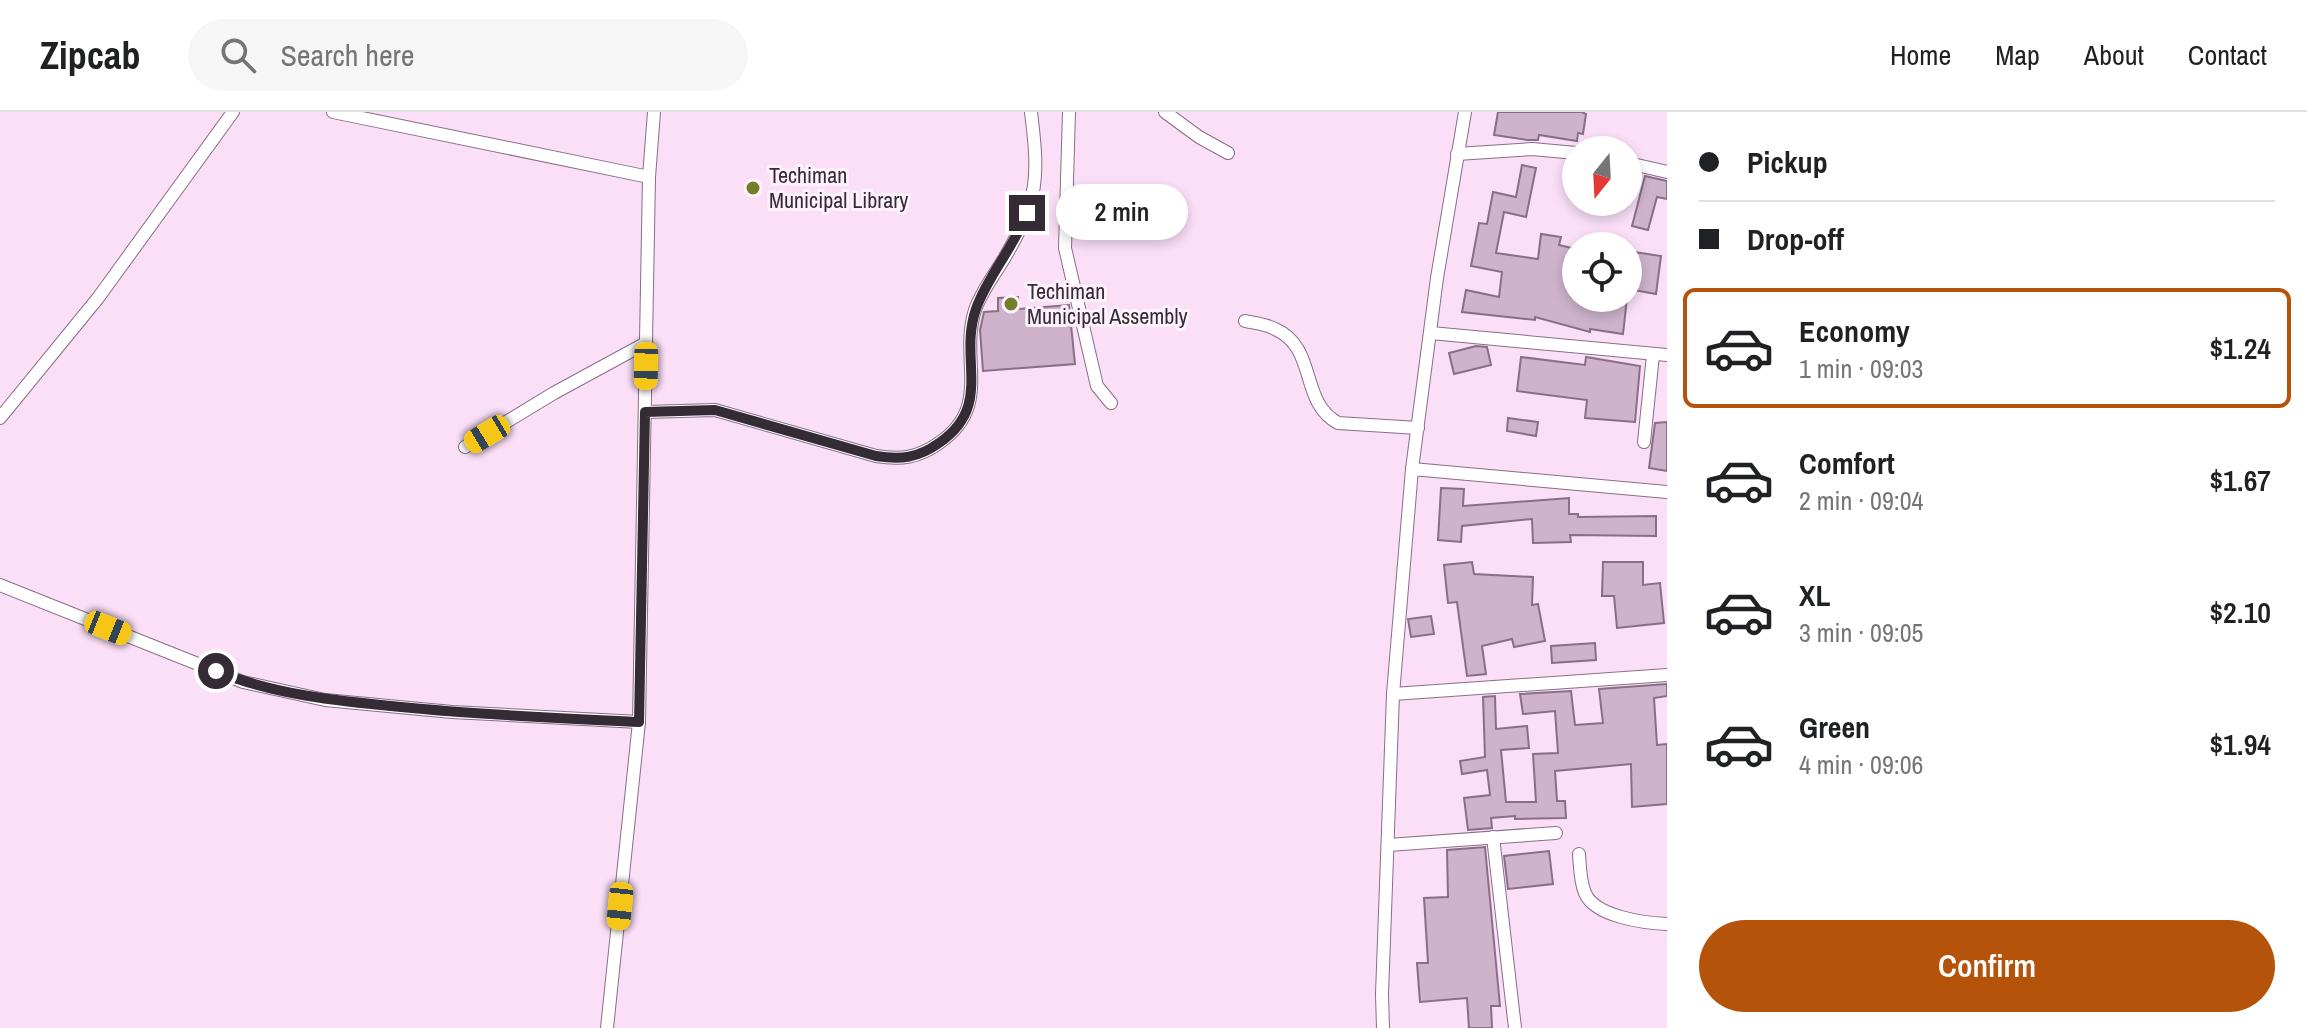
<!DOCTYPE html>
<html lang="en">
<head>
<meta charset="utf-8">
<style>
  body { margin:0; font-family:"Archivo Narrow",sans-serif; background:#f6f6f6; color:#202124; height:100vh; display:flex; flex-direction:column; font-size:30px; white-space:nowrap }
  * { box-sizing:border-box; margin:0 }
  p { font-size:26px; color:#757577 }
  .icon { flex:none; width:44px; height:44px; fill:none; stroke:currentColor; stroke-width:2; stroke-linecap:round; stroke-linejoin:round }
  .map { position:relative; flex:1; overflow:hidden }
  .drawer { display:flex; flex-direction:column; background:#fff; width:640px }
  .drawer>* { flex:none }
  .hud { display:grid; align-content:center; height:176px; padding:0 32px; background:#fff }
  .needle { width:52px; rotate:198deg }
  .fabs { position:absolute; left:1562px; top:24px; display:grid; gap:16px }
  .fabs a { display:grid; place-items:center; width:80px; height:80px; border-radius:50%; background:#fff; box-shadow:0 4px 12px #0003; font-size:40px }
  .end { position:absolute; width:36px; height:36px; margin:-18px; border:10px solid #352b34; background:#fff; box-shadow:0 0 0 4px #fff }
  .from { border-radius:50% }
  .bubble { position:absolute; height:56px; border-radius:28px; background:#fff; box-shadow:0 4px 12px #0003; font-size:26px; font-weight:600; line-height:56px; text-align:center }
  .car { position:absolute; width:24px; height:48px; margin:-24px -12px; border-radius:10px; box-shadow:0 0 6px 2px #0007; background:linear-gradient(#f5c518 24%,#345 0 40%,#f5c518 0 76%,#345 0 86%,#f5c518 0) }
  .hud b { display:flex; align-items:center; gap:28px; height:76px; font-size:30px }
  .hud b+b { border-top:2px solid #e0e0e0 }
  .hud i { width:20px; height:20px; background:#202124 }
  ul { padding:0; list-style:none }
  li { display:flex; align-items:center; gap:24px; height:120px; margin:0 16px 12px; padding:0 16px; border:4px solid transparent; border-radius:12px }
  li div { flex:1 }
  li b { display:block; font-size:30px }
  li em { font-style:normal; font-weight:600 }
  li.on { border-color:#b45309 }
  li>.icon { width:72px; height:72px; stroke-width:1.5 }
  .button { display:flex; gap:16px; margin-top:auto; padding:16px 32px }
  .button a { flex:1; height:92px; border-radius:48px; background:#b45309; color:#fff; font-size:32px; font-weight:600; line-height:92px; text-align:center }
  header { display:flex; align-items:center; gap:48px; box-sizing:border-box; height:112px; padding:0 40px; background:#fff; border-bottom:2px solid #e0e0e0 }
  header strong { font-size:38px }
  nav { display:flex; gap:44px; margin-inline-start:auto; font-size:28px }
  .search { width:560px; height:72px; background:#f6f6f6; display:flex; align-items:center; gap:20px; box-sizing:border-box; padding:0 28px; border-radius:44px; color:#757577; font-size:30px }
  main { display:flex; flex:1; min-height:0 }
  .map>svg:first-child { display:block }
</style>
</head>
<body>
<header>
<strong>Zipcab</strong>
<div class="search"><svg class="icon" aria-label="search" viewBox="0 0 24 24"><circle cx="10" cy="10" r="6"/><path d="M15 15l6 6"/></svg>Search here</div>
<nav><a>Home</a><a>Map</a><a>About</a><a>Contact</a></nav>
</header>
<main>
<div class="map">
<svg width="1667" height="916" viewBox="0 0 1667 916">
  <rect width="100%" height="100%" fill="#fadff7"/>
  <!-- building -->
  <g fill="#ceb3cb" stroke="#886f85" stroke-width="2">
    <path d="M 1498,0 L 1582,0 L 1586,2 L 1583,22 L 1578,21 L 1577,29 L 1539,23 L 1538,28 L 1527,28 L 1494,23 Z"/>
    <path d="M 1522,53 L 1536,56 L 1526,105 L 1504,100 L 1496,141 L 1538,147 L 1541,122 L 1561,125 L 1559,133 L 1576,137 L 1576,186 L 1627,186 L 1623,222 L 1590,217 L 1590,220 L 1535,205 L 1535,208 L 1462,200 L 1466,178 L 1499,185 L 1502,160 L 1471,154 L 1479,111 L 1487,112 L 1493,80 L 1516,85 Z"/>
    <path d="M 1645,64 L 1667,69 L 1667,87 L 1657,85 L 1648,118 L 1632,114 Z"/>
    <path d="M 1628,139 L 1661,144 L 1656,182 L 1628,177 Z"/>
    <path d="M 1018,185 L 1019,197 L 1069,193 L 1075,252 L 983,259 L 980,218 L 984,200 L 998,199 L 998,186 Z"/>
    <path d="M 1476,234 L 1487,235 L 1491,253 L 1454,262 L 1449,241 Z"/>
    <path d="M 1521,245 L 1585,253 L 1586,245 L 1640,254 L 1635,310 L 1585,306 L 1587,288 L 1517,279 Z"/>
    <path d="M 1508,306 L 1538,310 L 1536,324 L 1507,319 Z"/>
    <path d="M 1667,310 L 1667,359 L 1649,356 L 1655,311 Z"/>
    <path d="M 1441,376 L 1464,377 L 1463,394 L 1569,386 L 1569,402 L 1578,402 L 1578,405 L 1656,404 L 1656,424 L 1570,423 L 1571,430 L 1533,431 L 1532,407 L 1462,414 L 1461,430 L 1438,428 Z"/>
    <path d="M 1472,450 L 1474,462 L 1533,465 L 1532,493 L 1538,492 L 1545,529 L 1514,535 L 1512,527 L 1482,534 L 1486,562 L 1467,564 L 1457,490 L 1448,491 L 1444,453 Z"/>
    <path d="M 1603,450 L 1643,450 L 1643,473 L 1660,471 L 1664,511 L 1617,516 L 1614,484 L 1602,484 Z"/>
    <path d="M 1431,504 L 1434,522 L 1411,525 L 1408,507 Z"/>
    <path d="M 1595,531 L 1596,548 L 1552,551 L 1551,534 Z"/>
    <path d="M 1667,572 L 1667,584 L 1654,586 L 1657,633 L 1667,632 L 1667,692 L 1632,695 L 1631,652 L 1555,659 L 1557,689 L 1565,689 L 1566,706 L 1515,707 L 1515,704 L 1491,706 L 1492,716 L 1468,718 L 1464,686 L 1490,683 L 1487,658 L 1462,662 L 1460,649 L 1485,645 L 1483,585 L 1495,584 L 1496,617 L 1527,614 L 1529,636 L 1501,638 L 1506,690 L 1536,690 L 1533,642 L 1558,641 L 1555,599 L 1523,602 L 1520,582 L 1571,579 L 1575,613 L 1603,611 L 1599,577 Z"/>
    <path d="M 1485,735 L 1500,894 L 1491,894 L 1492,916 L 1469,916 L 1467,886 L 1420,890 L 1417,851 L 1428,851 L 1424,786 L 1448,785 L 1447,738 Z"/>
    <path d="M 1549,739 L 1553,772 L 1508,777 L 1504,744 Z"/>
  </g>
  <g fill="none" stroke-linecap="round" stroke-linejoin="round">
    <defs>
      <g id="street">
        <path d="M 333,0 L 649,65 L 654,0"/>
        <path d="M 1069,0 L 1065,136 L 1097,274 L 1111,291"/>
        <path d="M 1165,0 L 1199,25 L 1228,41"/>
        <path d="M 1457,42 L 1532,37 L 1576,41"/>
        <path d="M 1628,51 L 1667,60"/>
        <path d="M 1245,209 C 1254,211 1266,212 1275,217 C 1318,236 1299,290 1338,311 L 1418,316"/>
        <path d="M 1431,221 L 1667,243"/>
        <path d="M 645,300 L 715,298 L 876,344 C 901,348 918,346 939,331 C 993,294 959,249 975,198 C 981,180 995,162 1005,145 C 1039,86 1039,66 1031,0"/>
        <path d="M 0,306 L 98,186 L 233,0"/>
        <path d="M 1644,330 L 1653,243"/>
        <path d="M 465,335 L 554,281 L 646,231"/>
        <path d="M 1412,357 L 1437,166 L 1465,0"/>
        <path d="M 0,473 L 243,570 L 325,588 L 452,600 L 639,610 L 649,65"/>
        <path d="M 1393,582 L 1667,563"/>
        <path d="M 1493,725 L 1515,916"/>
        <path d="M 1388,733 L 1556,721"/>
        <path d="M 1579,742 C 1580,754 1580,770 1585,781 C 1595,805 1645,811 1667,812"/>
        <path d="M 607,916 L 639,610"/>
        <path d="M 1383,916 L 1382,882 L 1393,582 L 1412,357 L 1667,380"/>
      </g>
    </defs>
    <!-- street casing -->
    <use href="#street" stroke="#876f85" stroke-width="14"/>
    <!-- street -->
    <use href="#street" stroke="#fff" stroke-width="12"/>
  </g>
  <g fill="none" stroke-linecap="round" stroke-linejoin="round">
    <!-- route -->
    <path stroke="#352b34" stroke-width="10" d="M 216,559 C 275,583 338,589 401,595 C 480,603 559,606 639,610 L 645,300 L 715,298 L 876,344 C 901,348 918,346 939,331 C 994,293 958,248 976,197 C 987,165 1014,135 1027,101"/>
  </g>
  <!-- markers -->
  <g fill="#727e2a" stroke="#fdf2fc" stroke-width="3">
    <circle cx="753" cy="76" r="8"/>
    <circle cx="1011" cy="192" r="8"/>
  </g>
  <g text-anchor="middle" stroke-width="6" stroke-linejoin="round" paint-order="stroke">
    <!-- poi labels -->
    <g font-size="22" fill="#352b34" stroke="#fdf2fc" text-anchor="start">
      <text x="769" y="71">Techiman<tspan x="769" dy="25">Municipal Library</tspan></text>
      <text x="1027" y="187">Techiman<tspan x="1027" dy="25">Municipal Assembly</tspan></text>
    </g>
  </g>
</svg>
<div class="fabs">
<a><svg class="needle" viewBox="-14 -14 28 28"><path d="M0-13l5 13h-10z" fill="#e53935"/><path d="M0 13l5-13h-10z" fill="#757577"/></svg></a>
<a><svg class="icon" aria-label="locate" viewBox="0 0 24 24"><circle cx="12" cy="12" r="6"/><path d="M12 2v4M12 18v4M2 12h4M18 12h4"/></svg></a>
</div>
<i class="end from" style="left:216px;top:559px"></i>
<i class="end" style="left:1027px;top:101px"></i>
<div class="bubble" style="left:1056px;top:72px;width:132px">2 min</div>
<i class="car" style="left:646px;top:254px;rotate:181deg"></i>
<i class="car" style="left:487px;top:322px;rotate:239deg"></i>
<i class="car" style="left:108px;top:516px;rotate:112deg"></i>
<i class="car" style="left:620px;top:794px;rotate:186deg"></i>
</div>
<section class="drawer">
<div class="hud">
<b><i class="from"></i>Pickup</b>
<b><i></i>Drop-off</b>
</div>
<ul>
<li class="on"><svg class="icon" aria-label="car" viewBox="0 0 24 24"><path d="M5 17H2v-5l4-1 3-4h7l3 4 3 1v5h-3M9 17h6M6 11h13"/><circle cx="7" cy="17" r="2"/><circle cx="17" cy="17" r="2"/></svg><div><b>Economy</b><p>1 min · 09:03</p></div><em>$1.24</em></li>
<li><svg class="icon" aria-label="car" viewBox="0 0 24 24"><path d="M5 17H2v-5l4-1 3-4h7l3 4 3 1v5h-3M9 17h6M6 11h13"/><circle cx="7" cy="17" r="2"/><circle cx="17" cy="17" r="2"/></svg><div><b>Comfort</b><p>2 min · 09:04</p></div><em>$1.67</em></li>
<li><svg class="icon" aria-label="car" viewBox="0 0 24 24"><path d="M5 17H2v-5l4-1 3-4h7l3 4 3 1v5h-3M9 17h6M6 11h13"/><circle cx="7" cy="17" r="2"/><circle cx="17" cy="17" r="2"/></svg><div><b>XL</b><p>3 min · 09:05</p></div><em>$2.10</em></li>
<li><svg class="icon" aria-label="car" viewBox="0 0 24 24"><path d="M5 17H2v-5l4-1 3-4h7l3 4 3 1v5h-3M9 17h6M6 11h13"/><circle cx="7" cy="17" r="2"/><circle cx="17" cy="17" r="2"/></svg><div><b>Green</b><p>4 min · 09:06</p></div><em>$1.94</em></li>
</ul>
<div class="button"><a>Confirm</a></div>
</section>
</main>
</body>
</html>
